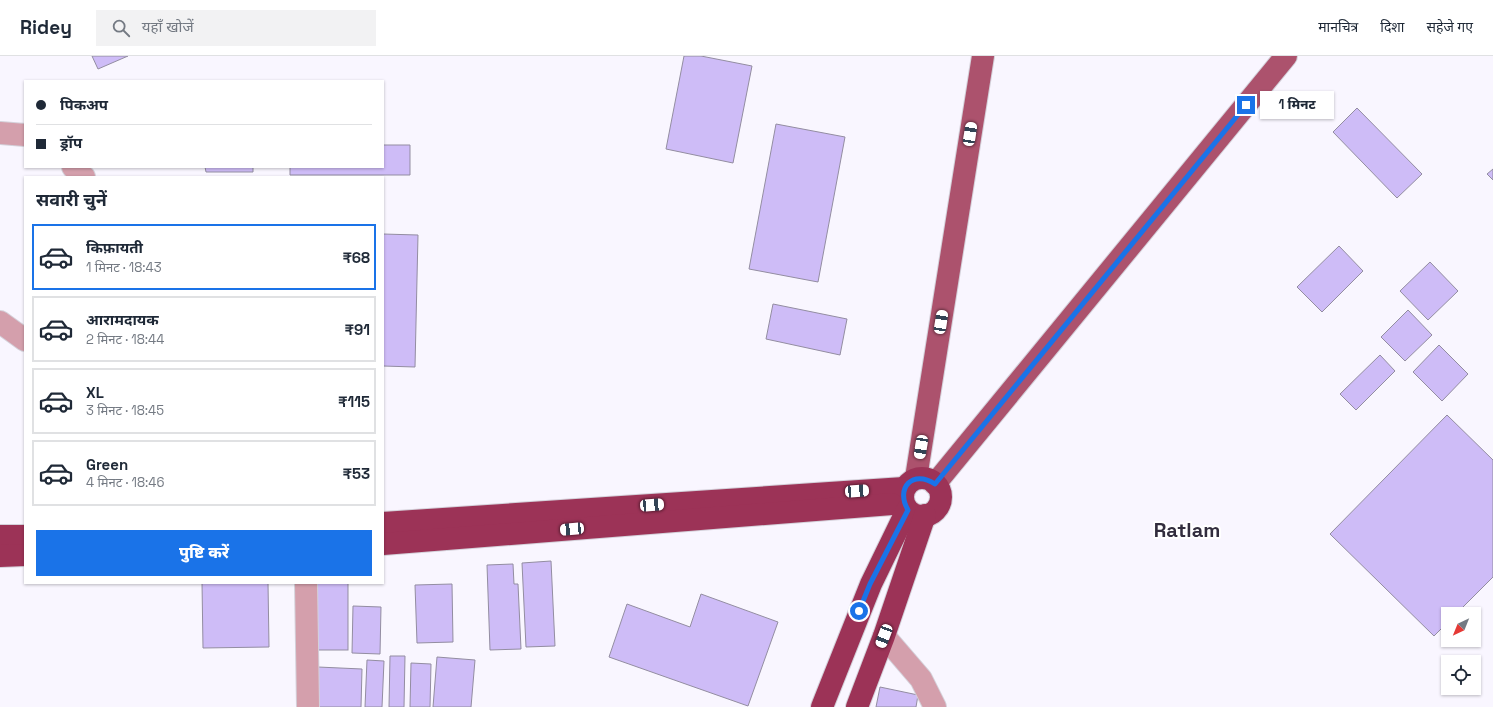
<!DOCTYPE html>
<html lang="hi">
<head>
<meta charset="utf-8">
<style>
  body { margin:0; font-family:"Space Grotesk","Noto Sans Devanagari",sans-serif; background:#f2f2f3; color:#1f2937; height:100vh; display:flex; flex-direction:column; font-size:15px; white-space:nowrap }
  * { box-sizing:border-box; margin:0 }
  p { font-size:13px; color:#747a83 }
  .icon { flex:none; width:22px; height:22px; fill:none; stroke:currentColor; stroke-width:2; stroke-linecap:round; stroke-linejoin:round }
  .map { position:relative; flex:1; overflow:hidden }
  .drawer { position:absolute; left:24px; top:120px; width:360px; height:408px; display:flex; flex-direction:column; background:#fff; border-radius:0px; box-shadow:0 1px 3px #0004 }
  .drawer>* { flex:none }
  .hud { position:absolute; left:24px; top:24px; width:360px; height:88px; border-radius:0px; box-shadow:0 1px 3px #0004; display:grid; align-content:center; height:88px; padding:0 12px; background:#fff }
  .needle { width:26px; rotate:223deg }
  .tools { position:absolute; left:1441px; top:551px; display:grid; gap:8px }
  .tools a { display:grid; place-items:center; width:40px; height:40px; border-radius:0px; background:#fff; box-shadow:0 1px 3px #0004; font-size:20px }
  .end { position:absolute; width:18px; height:18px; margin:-9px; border:5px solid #1a73e8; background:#fff; box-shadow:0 0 0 2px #fff }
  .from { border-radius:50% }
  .bubble { position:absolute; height:28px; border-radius:0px; background:#fff; box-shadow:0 1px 3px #0004; font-size:13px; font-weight:800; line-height:28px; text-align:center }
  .car { position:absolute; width:12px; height:24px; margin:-12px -6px; border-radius:5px; box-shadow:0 0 3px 1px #0007; background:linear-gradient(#fff 24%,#345 0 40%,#fff 0 76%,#345 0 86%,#fff 0) }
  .hud b { display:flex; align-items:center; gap:14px; height:38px; font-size:15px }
  .hud b+b { border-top:1px solid #e0e1e3 }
  .hud i { width:10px; height:10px; background:#1f2937 }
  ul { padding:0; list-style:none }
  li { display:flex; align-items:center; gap:12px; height:66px; margin:0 8px 6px; padding:0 4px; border:2px solid #e0e1e3; border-radius:0px }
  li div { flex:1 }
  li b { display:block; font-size:15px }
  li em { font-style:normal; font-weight:800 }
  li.on { border-color:#1a73e8 }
  li>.icon { width:36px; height:36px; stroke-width:1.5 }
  h2 { padding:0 12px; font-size:18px; line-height:48px }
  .button { display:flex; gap:8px; margin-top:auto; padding:8px 12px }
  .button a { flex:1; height:46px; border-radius:0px; background:#1a73e8; color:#fff; font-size:16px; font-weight:800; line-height:46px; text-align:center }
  header { display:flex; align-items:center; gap:24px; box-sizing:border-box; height:56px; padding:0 20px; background:#fff; border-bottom:1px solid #e0e1e3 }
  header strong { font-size:19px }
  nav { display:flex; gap:22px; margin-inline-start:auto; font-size:14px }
  .search { width:280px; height:36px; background:#f2f2f3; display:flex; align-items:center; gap:10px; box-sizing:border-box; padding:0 14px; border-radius:0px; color:#747a83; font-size:15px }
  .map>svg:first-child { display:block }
</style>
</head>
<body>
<header>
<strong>Ridey</strong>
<div class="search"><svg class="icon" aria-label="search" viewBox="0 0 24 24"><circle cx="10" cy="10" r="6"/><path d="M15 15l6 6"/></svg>यहाँ खोजें</div>
<nav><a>मानचित्र</a><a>दिशा</a><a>सहेजे गए</a></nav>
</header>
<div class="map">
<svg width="1493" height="651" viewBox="0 0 1493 651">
  <rect width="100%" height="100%" fill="#f9f6ff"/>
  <!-- building -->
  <g fill="#cebcf7" stroke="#938da1">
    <path d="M 92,0 L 128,0 L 98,13 Z"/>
    <path d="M 684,0 L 701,0 L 752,10 L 733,107 L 666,93 Z"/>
    <path d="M 1357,52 L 1422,118 L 1397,142 L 1333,76 Z"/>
    <path d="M 776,68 L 845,81 L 818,226 L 749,213 Z"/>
    <path d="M 383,89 L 410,89 L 410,119 L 290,119 L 290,111 L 383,111 Z"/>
    <path d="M 205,111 L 253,111 L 253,116 L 206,116 Z"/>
    <path d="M 1493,113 L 1493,124 L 1487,118 Z"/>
    <path d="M 383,178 L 418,179 L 415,311 L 383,310 Z"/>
    <path d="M 1339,190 L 1363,215 L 1322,256 L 1297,231 Z"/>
    <path d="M 1430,206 L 1458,235 L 1428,264 L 1400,235 Z"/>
    <path d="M 773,248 L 847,263 L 840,299 L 766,283 Z"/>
    <path d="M 1408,254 L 1432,279 L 1405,305 L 1381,281 Z"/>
    <path d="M 1439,289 L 1468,318 L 1442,345 L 1413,316 Z"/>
    <path d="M 1380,299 L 1395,315 L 1356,354 L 1340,338 Z"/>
    <path d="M 1447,359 L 1493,404 L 1493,521 L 1456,558 L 1448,558 L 1448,566 L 1434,580 L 1330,478 Z"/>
    <path d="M 551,505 L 555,590 L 526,591 L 522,507 Z"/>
    <path d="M 513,508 L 514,528 L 518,528 L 521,593 L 490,594 L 487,509 Z"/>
    <path d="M 202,527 L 268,527 L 269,591 L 203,592 Z"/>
    <rect x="317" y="527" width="31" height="67"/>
    <path d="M 452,528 L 453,586 L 417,587 L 415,529 Z"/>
    <path d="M 701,538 L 778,566 L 748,650 L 609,601 L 627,548 L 690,571 Z"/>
    <path d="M 353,550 L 381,551 L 380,598 L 352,597 Z"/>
    <path d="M 390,600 L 405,600 L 404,651 L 389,651 Z"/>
    <path d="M 437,601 L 475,604 L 471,651 L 433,651 Z"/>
    <path d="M 367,604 L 384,605 L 382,651 L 365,651 Z"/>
    <path d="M 411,607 L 431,608 L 430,651 L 410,651 Z"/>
    <path d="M 318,611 L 362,613 L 361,651 L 317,651 Z"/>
    <path d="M 880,631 L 918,639 L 916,651 L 876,651 Z"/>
  </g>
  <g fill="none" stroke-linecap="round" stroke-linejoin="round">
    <defs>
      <g id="minor">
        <path d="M 0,77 L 25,79"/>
        <path d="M 73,111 L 84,121"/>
        <path d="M 0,266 L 25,284"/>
        <path d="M 306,527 L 308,651"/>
        <path d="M 884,580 L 921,623 L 935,651"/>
      </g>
      <g id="major">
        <path d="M 916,422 L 983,0"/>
        <path d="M 935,428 L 1286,0"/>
      </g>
      <g id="highway">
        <circle cx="922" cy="441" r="19"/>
        <path d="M 383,467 L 904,432"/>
        <path d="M 0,480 L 25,480"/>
        <path d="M 383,488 L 892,448"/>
        <path d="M 0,500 L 25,499"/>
        <path d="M 822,651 L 871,528 L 907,454"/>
        <path d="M 857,651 L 884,580 L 925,459"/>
      </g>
    </defs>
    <!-- minor casing -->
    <use href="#minor" stroke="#d4d1da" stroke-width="24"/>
    <!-- major casing -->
    <use href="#major" stroke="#d4d1da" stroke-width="24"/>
    <!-- highway casing -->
    <use href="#highway" stroke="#d4d1da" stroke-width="24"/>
    <!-- minor -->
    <use href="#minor" stroke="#d49fac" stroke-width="22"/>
    <!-- major -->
    <use href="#major" stroke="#ac526d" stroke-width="22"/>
    <!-- highway -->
    <use href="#highway" stroke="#9c3357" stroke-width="22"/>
  </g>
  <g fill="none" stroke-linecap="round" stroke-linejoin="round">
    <!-- route -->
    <path stroke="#1a73e8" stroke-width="5" d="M 859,555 L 870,528 L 908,454 C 895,432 913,413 935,428 L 1246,49"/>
  </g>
  <g text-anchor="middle" stroke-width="4" stroke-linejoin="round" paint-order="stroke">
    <!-- town labels -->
    <g font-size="20" font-weight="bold" fill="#322d3e" stroke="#fff">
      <text x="1187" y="481">Ratlam</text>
    </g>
  </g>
</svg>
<div class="tools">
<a><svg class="needle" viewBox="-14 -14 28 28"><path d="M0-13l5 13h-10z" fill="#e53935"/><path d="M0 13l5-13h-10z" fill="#747a83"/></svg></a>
<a><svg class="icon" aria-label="locate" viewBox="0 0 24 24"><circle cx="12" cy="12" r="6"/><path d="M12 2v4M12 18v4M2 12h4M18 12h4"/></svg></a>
</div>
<i class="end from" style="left:859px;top:555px"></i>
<i class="end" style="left:1246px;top:49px"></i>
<div class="bubble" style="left:1260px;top:35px;width:74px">1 मिनट</div>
<i class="car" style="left:970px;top:78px;rotate:9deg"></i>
<i class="car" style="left:941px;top:266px;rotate:9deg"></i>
<i class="car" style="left:921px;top:391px;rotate:189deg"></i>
<i class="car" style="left:857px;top:435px;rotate:86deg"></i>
<i class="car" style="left:652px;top:449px;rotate:86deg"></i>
<i class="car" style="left:572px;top:473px;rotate:265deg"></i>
<i class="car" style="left:884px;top:580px;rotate:201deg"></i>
<div class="hud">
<b><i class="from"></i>पिकअप</b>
<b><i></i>ड्रॉप</b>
</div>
<section class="drawer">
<h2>सवारी चुनें</h2>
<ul>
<li class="on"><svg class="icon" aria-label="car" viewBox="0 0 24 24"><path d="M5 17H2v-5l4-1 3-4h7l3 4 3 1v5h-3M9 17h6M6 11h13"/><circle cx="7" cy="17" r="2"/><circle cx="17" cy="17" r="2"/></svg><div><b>किफ़ायती</b><p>1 मिनट · 18:43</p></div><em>₹68</em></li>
<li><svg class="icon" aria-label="car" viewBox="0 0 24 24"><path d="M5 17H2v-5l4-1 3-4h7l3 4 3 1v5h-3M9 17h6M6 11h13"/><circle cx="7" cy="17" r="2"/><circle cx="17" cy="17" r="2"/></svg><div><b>आरामदायक</b><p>2 मिनट · 18:44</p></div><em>₹91</em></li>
<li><svg class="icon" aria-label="car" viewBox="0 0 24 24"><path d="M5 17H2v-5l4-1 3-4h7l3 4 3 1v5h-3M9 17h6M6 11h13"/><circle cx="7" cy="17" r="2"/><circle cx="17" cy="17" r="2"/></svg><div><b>XL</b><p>3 मिनट · 18:45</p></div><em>₹115</em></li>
<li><svg class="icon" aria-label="car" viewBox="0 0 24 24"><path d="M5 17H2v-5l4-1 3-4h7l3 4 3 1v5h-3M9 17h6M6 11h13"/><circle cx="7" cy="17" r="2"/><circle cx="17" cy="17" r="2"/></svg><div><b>Green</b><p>4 मिनट · 18:46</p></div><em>₹53</em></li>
</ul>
<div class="button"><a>पुष्टि करें</a></div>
</section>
</div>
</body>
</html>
